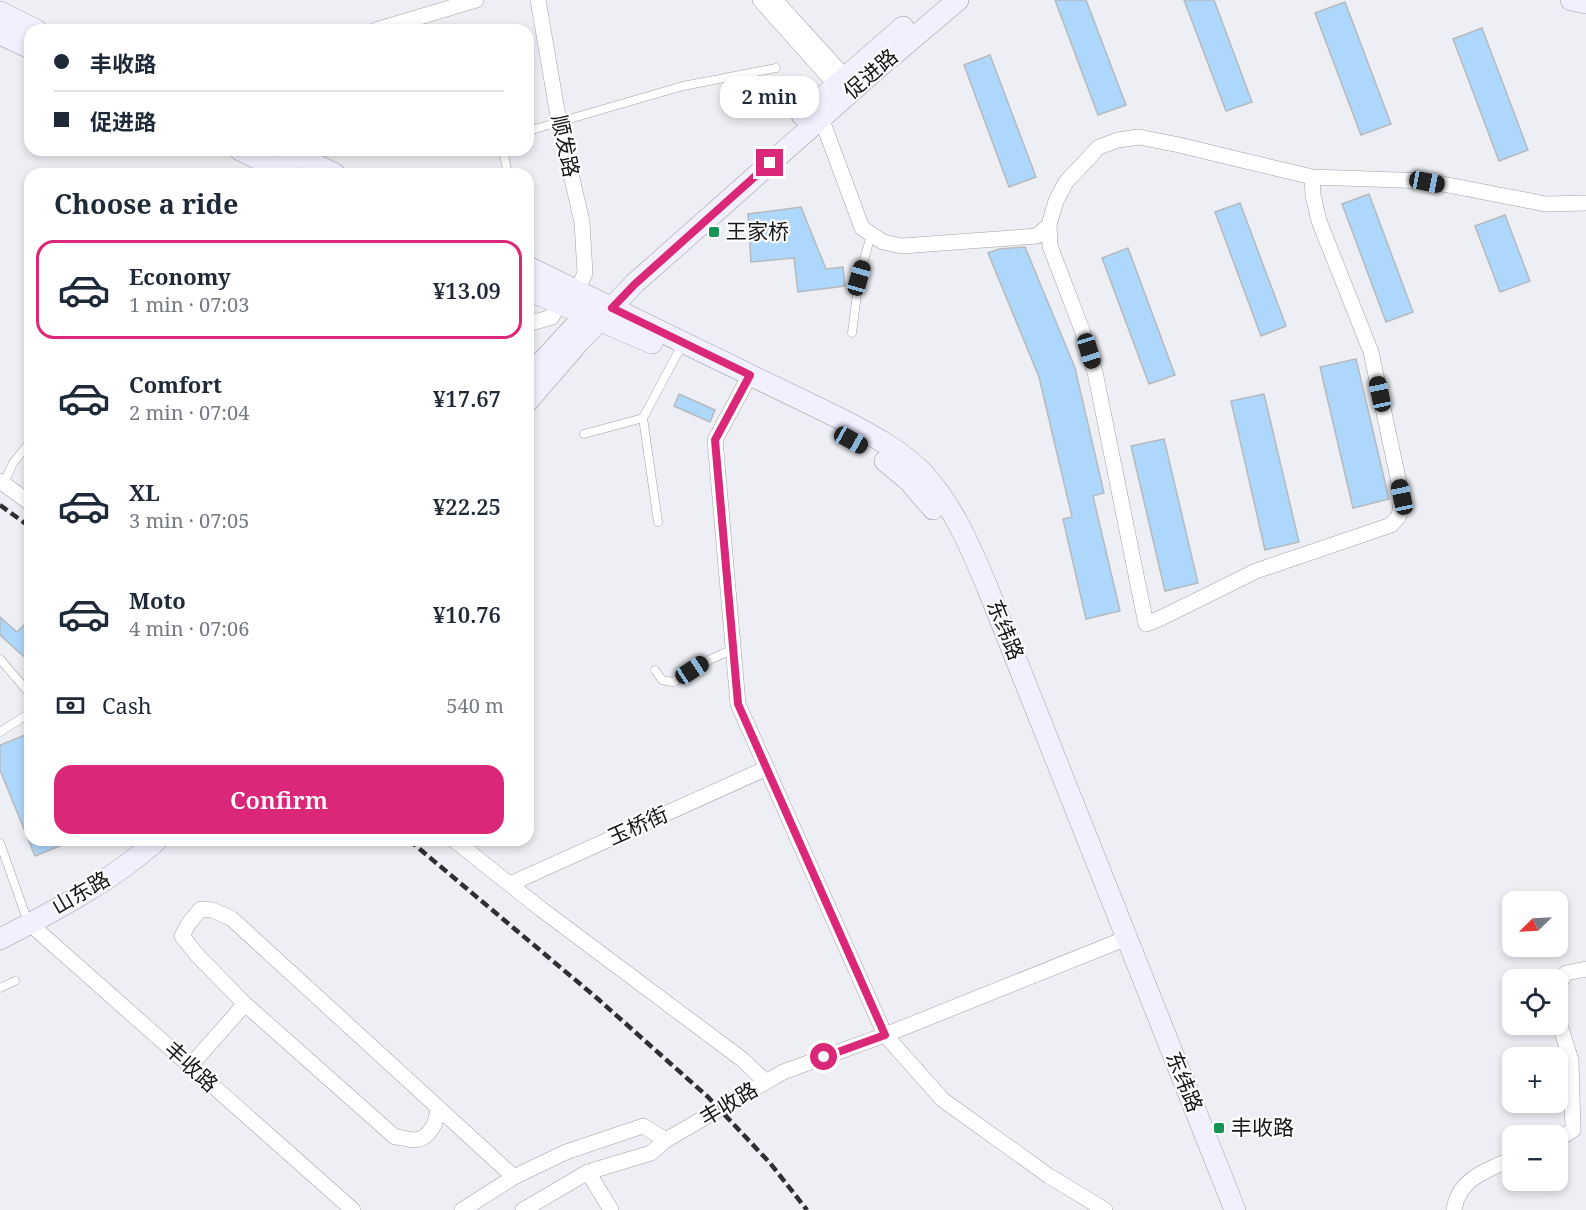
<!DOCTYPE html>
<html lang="en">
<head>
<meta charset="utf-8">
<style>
  body { margin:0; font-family:"Noto Serif","Noto Sans SC",serif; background:#f6f6f7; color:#1f2937; height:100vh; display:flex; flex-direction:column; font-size:22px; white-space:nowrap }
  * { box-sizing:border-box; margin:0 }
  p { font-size:20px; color:#747a83 }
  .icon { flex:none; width:33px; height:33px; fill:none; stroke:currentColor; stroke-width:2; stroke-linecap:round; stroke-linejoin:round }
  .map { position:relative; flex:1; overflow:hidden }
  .drawer { position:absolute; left:24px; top:168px; width:510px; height:678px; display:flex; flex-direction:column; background:#fff; border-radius:18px; box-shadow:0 3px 9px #0003 }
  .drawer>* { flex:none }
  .banner { position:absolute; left:24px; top:24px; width:510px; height:132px; border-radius:18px; box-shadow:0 3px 9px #0003; display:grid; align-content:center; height:132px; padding:0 30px; background:#fff }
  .needle { width:39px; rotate:246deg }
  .fabs { position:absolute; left:1502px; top:891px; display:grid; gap:12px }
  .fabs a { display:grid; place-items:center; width:66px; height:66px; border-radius:12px; background:#fff; box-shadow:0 3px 9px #0003; font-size:30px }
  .end { position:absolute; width:27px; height:27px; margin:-14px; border:8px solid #db2777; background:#fff; box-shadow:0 0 0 3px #fff }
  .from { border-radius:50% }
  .bubble { position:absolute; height:42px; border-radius:18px; background:#fff; box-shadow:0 3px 9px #0003; font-size:20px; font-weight:600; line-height:42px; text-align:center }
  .car { position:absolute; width:18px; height:36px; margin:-18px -9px; border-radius:8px; box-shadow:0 0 4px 2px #0007; background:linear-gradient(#222 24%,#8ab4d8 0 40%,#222 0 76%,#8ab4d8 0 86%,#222 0) }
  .banner b { display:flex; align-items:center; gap:21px; height:57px; font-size:22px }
  .banner b+b { border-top:2px solid #e0e1e3 }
  .banner i { width:15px; height:15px; background:#1f2937 }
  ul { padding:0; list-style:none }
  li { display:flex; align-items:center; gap:18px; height:99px; margin:0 12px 9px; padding:0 18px; border:3px solid transparent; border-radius:18px }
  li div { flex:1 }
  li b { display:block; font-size:22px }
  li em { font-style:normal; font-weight:600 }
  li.on { border-color:#db2777 }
  li>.icon { width:54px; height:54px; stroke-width:1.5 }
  h2 { padding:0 30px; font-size:27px; line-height:72px }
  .pay { display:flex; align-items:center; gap:15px; height:66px; padding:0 30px; font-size:22px }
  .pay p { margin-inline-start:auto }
  .primary-button { display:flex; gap:12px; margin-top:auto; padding:12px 30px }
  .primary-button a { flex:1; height:69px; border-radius:18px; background:#db2777; color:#fff; font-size:24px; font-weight:600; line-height:69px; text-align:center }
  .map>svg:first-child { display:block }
</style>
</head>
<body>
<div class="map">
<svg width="1586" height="1210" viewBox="0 0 1586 1210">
  <rect width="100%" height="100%" fill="#edeff4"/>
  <!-- building -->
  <g fill="#aed7fc" stroke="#b6babe" stroke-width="1.5">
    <path d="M 1055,0 L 1086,0 L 1126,105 L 1098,115 Z"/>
    <path d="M 1184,0 L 1214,0 L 1252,102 L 1226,111 Z"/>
    <path d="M 1345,2 L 1391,124 L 1361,135 L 1315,13 Z"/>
    <path d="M 1482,28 L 1528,150 L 1499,161 L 1453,39 Z"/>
    <path d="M 990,55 L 1036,177 L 1009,187 L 964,65 Z"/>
    <path d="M 1369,194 L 1413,312 L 1386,322 L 1342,204 Z"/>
    <path d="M 1240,203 L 1286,326 L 1261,336 L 1215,212 Z"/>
    <path d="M 801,207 L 826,269 L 843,267 L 845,286 L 798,292 L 794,258 L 751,262 L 748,214 Z"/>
    <path d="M 1505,215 L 1530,281 L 1500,292 L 1475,226 Z"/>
    <path d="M 1025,247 L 1075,368 L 1104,493 L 1093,496 L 1120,611 L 1086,619 L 1063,519 L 1072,517 L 1039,377 L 988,253 L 999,249 Z"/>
    <path d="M 1128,248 L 1175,375 L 1149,384 L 1102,258 Z"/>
    <path d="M 1356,359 L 1389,499 L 1353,508 L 1320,367 Z"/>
    <path d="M 679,394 L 715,410 L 710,422 L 674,406 Z"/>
    <path d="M 1264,394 L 1299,542 L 1265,550 L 1231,401 Z"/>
    <path d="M 1164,439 L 1198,583 L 1165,591 L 1131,446 Z"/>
    <path d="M 0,617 L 17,632 L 30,619 L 30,662 L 0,635 Z"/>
    <path d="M 30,733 L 30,840 L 75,840 L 35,856 L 0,770 L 0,745 Z"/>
  </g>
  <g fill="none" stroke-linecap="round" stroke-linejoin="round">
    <defs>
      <g id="service">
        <path d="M 528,131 L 683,86 L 776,68"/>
        <path d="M 503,150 L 508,174"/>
        <path d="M 852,333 L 859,278 L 871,235"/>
        <path d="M 584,434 L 643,418"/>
        <path d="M 4,483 L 13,463 L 30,442"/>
        <path d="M 658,522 L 643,418 L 683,343"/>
        <path d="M 0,659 L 30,694"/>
        <path d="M 655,670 L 662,680 L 673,682 L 711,659 L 734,649"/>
        <path d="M 0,732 L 30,713"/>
        <path d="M 0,843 L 28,922"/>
        <path d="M 0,988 L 15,981"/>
      </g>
      <g id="minor">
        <path d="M 538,0 L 559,122 L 582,222 L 585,273 L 577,291"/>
        <path d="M 760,0 L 836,85 L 846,89"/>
        <path d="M 775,0 L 845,77 L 849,86"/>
        <path d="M 376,30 L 476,0"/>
        <path d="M 819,112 L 862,228 L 883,242 L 902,246 L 1037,236 L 1049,225"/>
        <path d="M 1312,177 L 1313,195 L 1319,221 L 1371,352 L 1402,497 L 1399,516 L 1391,525 L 1256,571 L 1161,618 L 1146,624 L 1095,372 L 1082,330 L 1050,246 L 1049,225 L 1056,201 L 1066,182 L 1099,147 L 1118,140 L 1139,137 L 1179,145 L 1312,177 L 1427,181 L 1546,204 L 1586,203"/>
        <path d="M 528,324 L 552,317 L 559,303"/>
        <path d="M 750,375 L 715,440 L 738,704 L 885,1035 L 943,1100 L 1049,1176 L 1105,1210"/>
        <path d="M 0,481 L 30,503"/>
        <path d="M 454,840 L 541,909 L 743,1060 L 766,1082"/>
        <path d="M 510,884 L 767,768"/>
        <path d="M 29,923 L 353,1210"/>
        <path d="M 1557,988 L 1566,973 L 1586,969"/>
        <path d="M 1557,1016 L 1571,1060 L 1573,1130 L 1557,1140"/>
        <path d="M 190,1066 L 245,1004"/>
        <path d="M 438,1108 C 437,1121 431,1138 415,1140 C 409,1140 401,1137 395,1137 L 245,1004 L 197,955 L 182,936 L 189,923 L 201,909 L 212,910 L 231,918 L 514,1177"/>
        <path d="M 666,1140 L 783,1072 L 885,1035 L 1127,938"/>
        <path d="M 588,1172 L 611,1210"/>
        <path d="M 462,1210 L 514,1177 L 566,1152 L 643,1126 L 666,1140 L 651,1153 L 588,1172 L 523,1210"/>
        <path d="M 1454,1210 C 1458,1179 1487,1170 1512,1159"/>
      </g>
      <g id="secondary">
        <path d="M 1571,0 L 1586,3"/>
        <path d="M 0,12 L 36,30"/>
        <path d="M 0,34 L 30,48"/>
        <path d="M 802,115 L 903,27"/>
        <path d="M 240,150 L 289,174"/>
        <path d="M 285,150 L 335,174"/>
        <path d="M 528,267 L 845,421 C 872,435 900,450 922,472 C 953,505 971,548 988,589 L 1235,1210"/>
        <path d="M 528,290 L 652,343"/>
        <path d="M 528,377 L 585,315"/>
        <path d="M 528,401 L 578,343 L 635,283 L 879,67 L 958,0"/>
        <path d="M 885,461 L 909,481 L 933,509"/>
        <path d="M 0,939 C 51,913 115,879 157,840"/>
      </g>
    </defs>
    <!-- service casing -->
    <use href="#service" stroke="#a0a2a7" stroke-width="9"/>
    <!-- minor casing -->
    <use href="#minor" stroke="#a0a2a7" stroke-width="16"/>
    <!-- secondary casing -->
    <use href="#secondary" stroke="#a0a2a7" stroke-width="22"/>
    <!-- service -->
    <use href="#service" stroke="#fff" stroke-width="8"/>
    <!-- minor -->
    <use href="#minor" stroke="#fff" stroke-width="15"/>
    <!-- secondary -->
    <use href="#secondary" stroke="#f2efff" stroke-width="21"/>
    <!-- rail -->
    <g stroke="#2e2f31" stroke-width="4.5" stroke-dasharray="9 4.5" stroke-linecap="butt">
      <path d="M 0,505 L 30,527"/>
      <path d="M 409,840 L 598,999 L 708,1097 L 770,1163 L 807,1210"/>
    </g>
  </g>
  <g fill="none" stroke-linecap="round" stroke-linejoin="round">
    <!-- route -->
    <path stroke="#db2777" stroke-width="8" d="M 770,163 L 635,284 L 612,308 L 750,375 L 715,440 L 738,704 L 885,1035 L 824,1057"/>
  </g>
  <!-- markers -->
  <g fill="#169451" stroke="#fcfdff" stroke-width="2">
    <rect x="708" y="226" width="12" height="12" rx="3"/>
    <rect x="1213" y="1122" width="12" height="12" rx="3"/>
  </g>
  <g text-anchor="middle" stroke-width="4.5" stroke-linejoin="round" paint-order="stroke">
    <!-- street labels -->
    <g font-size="21" fill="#151618" stroke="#fcfdff">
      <text transform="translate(871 74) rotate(-41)" y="7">促进路</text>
      <text transform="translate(565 146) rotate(78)" y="7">顺发路</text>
      <text transform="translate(1005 630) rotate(68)" y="7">东纬路</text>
      <text transform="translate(638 826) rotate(-24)" y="7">玉桥街</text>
      <text transform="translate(81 893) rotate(-30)" y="7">山东路</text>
      <text transform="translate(191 1067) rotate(42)" y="7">丰收路</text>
      <text transform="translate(1184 1082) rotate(68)" y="7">东纬路</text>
      <text transform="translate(729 1104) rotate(-31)" y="7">丰收路</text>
    </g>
    <!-- poi labels -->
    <g font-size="21" fill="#151618" stroke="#fcfdff" text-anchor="start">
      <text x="726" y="239">王家桥</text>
      <text x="1231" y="1135">丰收路</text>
    </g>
  </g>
</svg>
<div class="fabs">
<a><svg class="needle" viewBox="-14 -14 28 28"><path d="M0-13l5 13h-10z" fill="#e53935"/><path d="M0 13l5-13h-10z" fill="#747a83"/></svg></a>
<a><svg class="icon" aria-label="locate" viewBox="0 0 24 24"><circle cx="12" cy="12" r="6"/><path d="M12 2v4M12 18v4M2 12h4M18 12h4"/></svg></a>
<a>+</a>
<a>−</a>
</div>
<i class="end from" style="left:824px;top:1057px"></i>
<i class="end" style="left:770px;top:163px"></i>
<div class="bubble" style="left:720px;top:76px;width:99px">2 min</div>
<i class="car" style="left:1427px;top:182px;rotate:101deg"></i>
<i class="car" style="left:859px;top:278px;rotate:16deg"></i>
<i class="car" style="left:1089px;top:351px;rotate:163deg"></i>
<i class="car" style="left:1380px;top:394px;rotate:348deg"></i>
<i class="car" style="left:851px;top:440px;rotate:119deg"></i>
<i class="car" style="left:1402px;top:497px;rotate:348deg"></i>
<i class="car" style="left:692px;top:670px;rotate:57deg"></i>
<div class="banner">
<b><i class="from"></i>丰收路</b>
<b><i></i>促进路</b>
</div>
<section class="drawer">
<h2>Choose a ride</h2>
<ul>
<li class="on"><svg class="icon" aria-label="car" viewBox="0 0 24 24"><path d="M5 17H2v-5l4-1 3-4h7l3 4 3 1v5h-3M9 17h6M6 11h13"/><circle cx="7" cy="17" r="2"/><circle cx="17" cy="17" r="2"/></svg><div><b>Economy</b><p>1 min · 07:03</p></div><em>¥13.09</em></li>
<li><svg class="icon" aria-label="car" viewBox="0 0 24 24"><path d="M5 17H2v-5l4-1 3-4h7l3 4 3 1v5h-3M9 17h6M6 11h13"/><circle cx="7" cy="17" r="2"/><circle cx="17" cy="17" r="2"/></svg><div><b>Comfort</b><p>2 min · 07:04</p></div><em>¥17.67</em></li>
<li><svg class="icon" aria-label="car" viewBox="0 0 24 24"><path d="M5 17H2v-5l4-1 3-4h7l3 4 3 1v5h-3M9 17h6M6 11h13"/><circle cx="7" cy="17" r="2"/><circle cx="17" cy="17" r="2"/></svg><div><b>XL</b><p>3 min · 07:05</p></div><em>¥22.25</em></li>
<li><svg class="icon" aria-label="car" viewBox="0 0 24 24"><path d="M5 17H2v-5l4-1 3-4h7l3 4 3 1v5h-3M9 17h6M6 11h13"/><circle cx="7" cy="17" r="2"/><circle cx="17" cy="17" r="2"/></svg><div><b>Moto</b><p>4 min · 07:06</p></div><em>¥10.76</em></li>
</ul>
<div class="pay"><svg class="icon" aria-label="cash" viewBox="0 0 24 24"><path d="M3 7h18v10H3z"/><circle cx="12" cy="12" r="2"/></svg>Cash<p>540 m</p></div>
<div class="primary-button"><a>Confirm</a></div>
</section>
</div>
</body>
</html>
